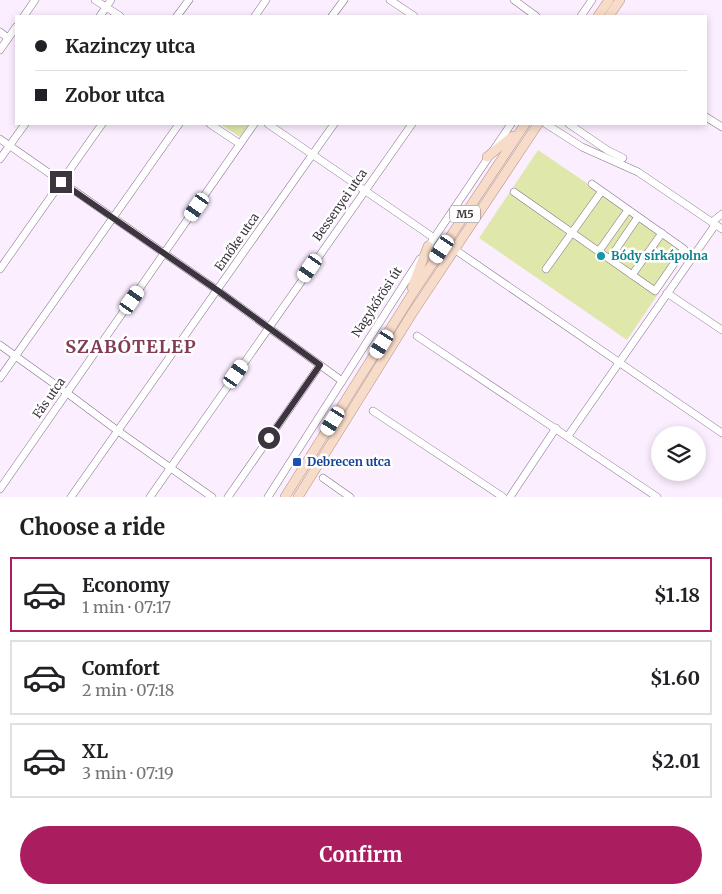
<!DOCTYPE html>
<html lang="en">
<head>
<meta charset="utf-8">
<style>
  body { margin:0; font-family:Merriweather,serif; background:#f2f2f2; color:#202124; height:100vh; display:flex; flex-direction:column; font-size:19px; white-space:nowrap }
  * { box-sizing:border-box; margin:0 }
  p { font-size:16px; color:#757577 }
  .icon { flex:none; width:28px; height:28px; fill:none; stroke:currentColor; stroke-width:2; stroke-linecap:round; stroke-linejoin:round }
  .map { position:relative; height:497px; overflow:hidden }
  .panel { display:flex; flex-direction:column; background:#fff; flex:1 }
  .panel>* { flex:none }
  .banner { position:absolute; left:15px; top:15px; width:692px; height:110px; border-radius:0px; box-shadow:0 2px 8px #0003; display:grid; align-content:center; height:110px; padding:0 20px; background:#fff }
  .buttons { position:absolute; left:651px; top:426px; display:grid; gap:10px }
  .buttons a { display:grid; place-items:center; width:55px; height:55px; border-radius:50%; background:#fff; box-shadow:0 2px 8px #0003; font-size:25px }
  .end { position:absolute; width:22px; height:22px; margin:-11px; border:6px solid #3c343e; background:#fff; box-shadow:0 0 0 2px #fff }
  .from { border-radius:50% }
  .car { position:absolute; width:15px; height:30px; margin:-15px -8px; border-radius:6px; box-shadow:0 0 4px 1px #0007; background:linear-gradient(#fff 24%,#345 0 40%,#fff 0 76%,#345 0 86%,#fff 0) }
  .banner b { display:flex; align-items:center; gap:18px; height:48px; font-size:19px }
  .banner b+b { border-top:1px solid #e0e0e0 }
  .banner i { width:12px; height:12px; background:#202124 }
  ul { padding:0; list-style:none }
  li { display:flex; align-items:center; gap:15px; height:75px; margin:0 10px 8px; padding:0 10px; border:2px solid #e0e0e0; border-radius:0px }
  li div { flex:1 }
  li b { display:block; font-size:19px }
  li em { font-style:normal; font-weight:700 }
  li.active { border-color:#aa1d5e }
  li>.icon { width:45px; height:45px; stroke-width:1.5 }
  h2 { padding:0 20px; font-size:22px; line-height:60px }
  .button { display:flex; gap:10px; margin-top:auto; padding:10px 20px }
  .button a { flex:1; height:58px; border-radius:30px; background:#aa1d5e; color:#fff; font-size:20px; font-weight:700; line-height:58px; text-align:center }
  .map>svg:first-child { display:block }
</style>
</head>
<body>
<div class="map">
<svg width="722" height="497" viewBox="0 0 722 497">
  <rect width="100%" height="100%" fill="#fbeeff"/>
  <!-- green -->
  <g fill="#dfe8aa">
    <path d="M 220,124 L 249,124 L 240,137 Z"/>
    <path d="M 538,150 L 687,251 L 627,340 L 479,238 Z"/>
  </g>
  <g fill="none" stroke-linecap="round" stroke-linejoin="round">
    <defs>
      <g id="minor">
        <path d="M 95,0 L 120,16"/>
        <path d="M 390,0 L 414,16"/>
        <path d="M 514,0 L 536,16"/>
        <path d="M 24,16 L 35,0"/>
        <path d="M 100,16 L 111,0"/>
        <path d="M 177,16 L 189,0"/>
        <path d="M 255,16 L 266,0"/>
        <path d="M 332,16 L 344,0"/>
        <path d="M 581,16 L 592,0"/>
        <path d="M 0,32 L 8,38"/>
        <path d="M 0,50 L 16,27"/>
        <path d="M 706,117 L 722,127"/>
        <path d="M 210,124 L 240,144"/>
        <path d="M 268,124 L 434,238"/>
        <path d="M 546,124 L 582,147 L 638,172 L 722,229"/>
        <path d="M 569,124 L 607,150 L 623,158"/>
        <path d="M 0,139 L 217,290 L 342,381"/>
        <path d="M 0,159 L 25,124"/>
        <path d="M 514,192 L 655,291 L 684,249 L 592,184"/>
        <path d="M 712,222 L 722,214"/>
        <path d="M 454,249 L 722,433"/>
        <path d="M 426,250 L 511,124"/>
        <path d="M 599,251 L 628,210"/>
        <path d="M 610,258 L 638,217"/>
        <path d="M 0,269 L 102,124"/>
        <path d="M 546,269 L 601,192"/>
        <path d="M 632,275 L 662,233"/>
        <path d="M 667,293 L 722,330"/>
        <path d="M 417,336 L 657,497"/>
        <path d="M 0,345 L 67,393 L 118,431 L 212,497"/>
        <path d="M 0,378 L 179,124"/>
        <path d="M 373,411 L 503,497"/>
        <path d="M 568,436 L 713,228"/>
        <path d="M 323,478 L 350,497"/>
        <path d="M 0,489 L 254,124"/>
        <path d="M 71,497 L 334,124"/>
        <path d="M 150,497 L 412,124"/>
        <path d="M 228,497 L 320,365"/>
        <path d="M 268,497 L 420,259"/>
        <path d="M 510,497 L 556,428"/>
      </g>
      <g id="major">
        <path d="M 598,16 L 609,0"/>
        <path d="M 609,16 L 620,0"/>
        <path d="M 487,157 L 513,136"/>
        <path d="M 412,288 L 428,246"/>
        <path d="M 285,497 L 411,296 L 525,124"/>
        <path d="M 298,497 L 413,312 L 538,124"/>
      </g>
    </defs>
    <!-- minor casing -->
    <use href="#minor" stroke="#837088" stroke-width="8"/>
    <!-- major casing -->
    <use href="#major" stroke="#b39282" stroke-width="10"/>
    <!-- minor -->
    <use href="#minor" stroke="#fff" stroke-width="7"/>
    <!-- major -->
    <use href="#major" stroke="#f8dcca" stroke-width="9"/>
  </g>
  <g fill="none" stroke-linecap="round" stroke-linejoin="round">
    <!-- route -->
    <path stroke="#3c343e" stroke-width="6" d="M 61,182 L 217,290 L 320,365 L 269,438"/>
  </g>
  <!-- markers -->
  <circle fill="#0f9aa8" stroke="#fff" stroke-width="2" cx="601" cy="256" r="5"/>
  <rect fill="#1a4fb4" stroke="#fff" stroke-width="2" x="292" y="457" width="10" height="10" rx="2.5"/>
  <g text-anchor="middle" stroke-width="5" stroke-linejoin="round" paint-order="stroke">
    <!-- shield labels -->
    <rect fill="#fff" stroke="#767178" stroke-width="1" x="450" y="205.5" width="30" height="17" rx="4"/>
    <g font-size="11" font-weight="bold" fill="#3c343e">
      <text x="465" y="218">M5</text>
    </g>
    <!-- street labels -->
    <g font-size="12" fill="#3c343e" stroke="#fff">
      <text transform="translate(340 205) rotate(-55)" y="4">Bessenyei utca</text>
      <text transform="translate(237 242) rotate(-55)" y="4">Emőke utca</text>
      <text transform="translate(377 302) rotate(-57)" y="4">Nagykőrösi út</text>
      <text transform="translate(49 398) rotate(-55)" y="4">Fás utca</text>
    </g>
    <!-- culture labels -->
    <g font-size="12" font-weight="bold" fill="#0d838f" stroke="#fff" text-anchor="start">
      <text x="611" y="260">Bódy sírkápolna</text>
    </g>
    <!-- transit labels -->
    <g font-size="12" font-weight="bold" fill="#164399" stroke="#fff" text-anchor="start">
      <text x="307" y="466">Debrecen utca</text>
    </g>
    <!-- district labels -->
    <g font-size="18" font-weight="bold" letter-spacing="1" fill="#823c55" stroke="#fff">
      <text x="131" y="353">SZABÓTELEP</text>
    </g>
  </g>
</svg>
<div class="buttons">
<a><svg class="icon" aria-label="layers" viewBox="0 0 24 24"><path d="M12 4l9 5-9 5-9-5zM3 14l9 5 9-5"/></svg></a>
</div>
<i class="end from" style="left:269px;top:438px"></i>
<i class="end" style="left:61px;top:182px"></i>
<i class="car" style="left:197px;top:207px;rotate:215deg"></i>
<i class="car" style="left:442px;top:249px;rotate:214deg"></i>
<i class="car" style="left:310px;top:268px;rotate:215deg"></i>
<i class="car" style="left:132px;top:300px;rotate:35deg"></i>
<i class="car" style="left:382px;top:344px;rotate:212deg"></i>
<i class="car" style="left:236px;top:374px;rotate:35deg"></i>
<i class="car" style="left:333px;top:421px;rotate:212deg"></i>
<div class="banner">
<b><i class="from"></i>Kazinczy utca</b>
<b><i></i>Zobor utca</b>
</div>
</div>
<section class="panel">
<h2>Choose a ride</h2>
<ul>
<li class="active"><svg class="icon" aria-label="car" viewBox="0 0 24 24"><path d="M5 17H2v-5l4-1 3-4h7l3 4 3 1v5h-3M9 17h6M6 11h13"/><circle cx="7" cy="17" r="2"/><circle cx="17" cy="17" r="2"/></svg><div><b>Economy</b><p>1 min · 07:17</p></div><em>$1.18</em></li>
<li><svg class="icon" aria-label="car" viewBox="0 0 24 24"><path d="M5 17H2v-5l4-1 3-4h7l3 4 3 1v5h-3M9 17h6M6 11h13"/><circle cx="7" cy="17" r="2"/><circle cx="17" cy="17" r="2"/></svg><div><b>Comfort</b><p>2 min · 07:18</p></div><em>$1.60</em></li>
<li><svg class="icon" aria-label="car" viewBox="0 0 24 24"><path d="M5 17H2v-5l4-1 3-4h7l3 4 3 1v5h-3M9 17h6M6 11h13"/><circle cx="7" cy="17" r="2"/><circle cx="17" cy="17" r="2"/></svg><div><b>XL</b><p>3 min · 07:19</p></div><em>$2.01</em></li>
</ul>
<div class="button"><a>Confirm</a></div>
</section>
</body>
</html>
